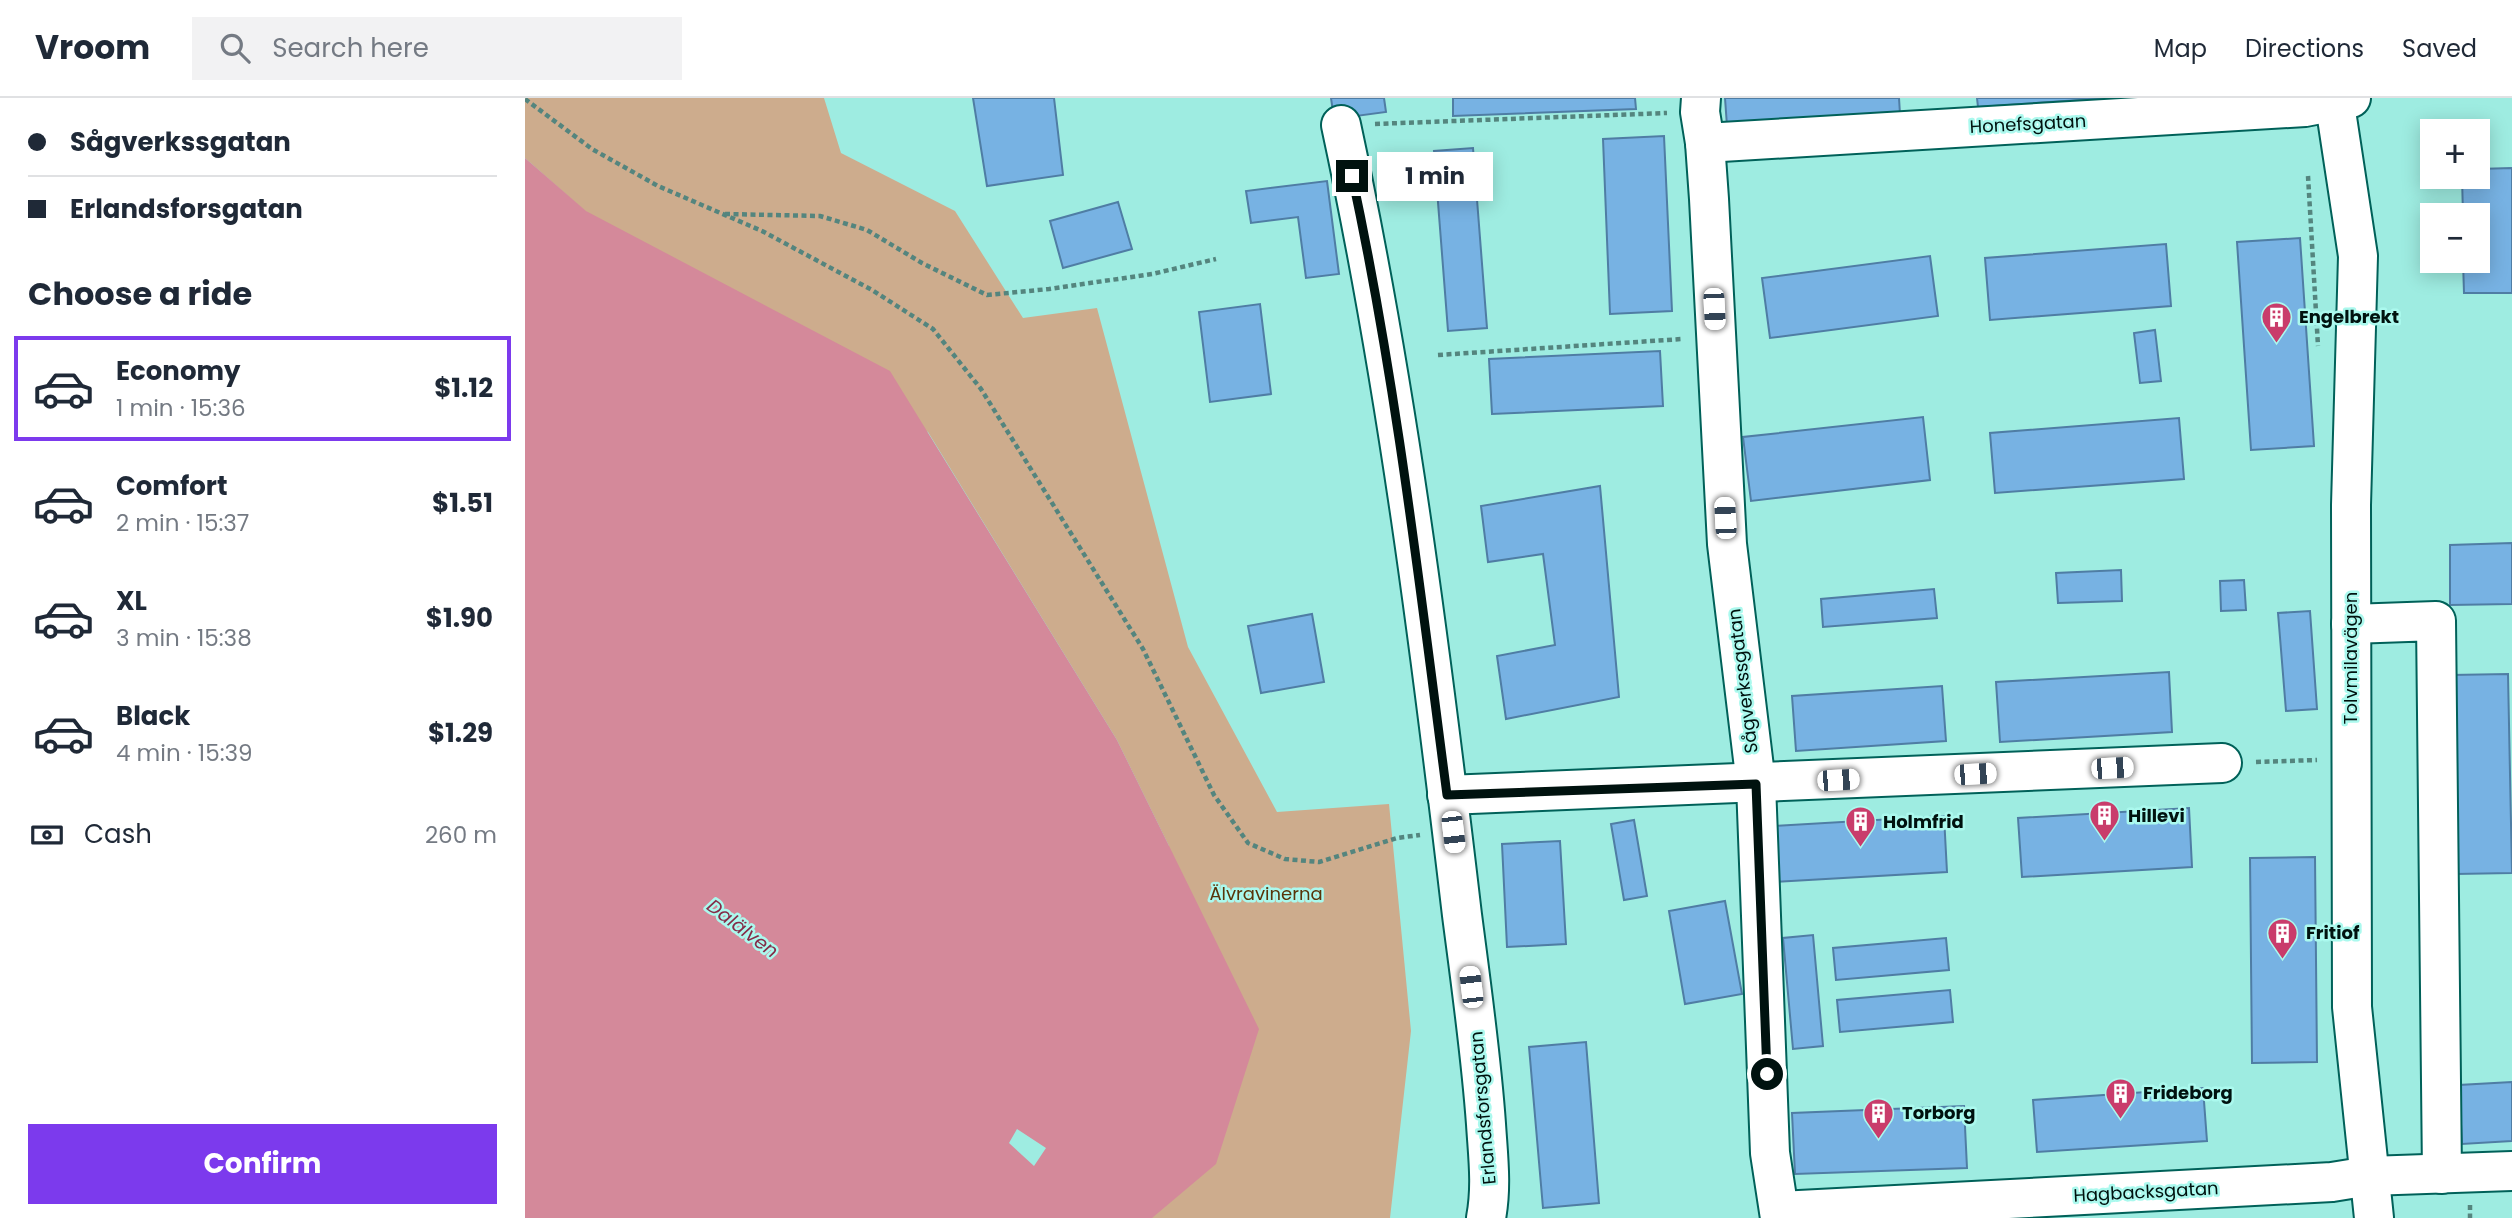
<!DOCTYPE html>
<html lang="en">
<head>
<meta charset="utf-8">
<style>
  body { margin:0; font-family:Poppins,sans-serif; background:#f2f2f3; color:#1f2937; height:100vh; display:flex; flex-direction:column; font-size:26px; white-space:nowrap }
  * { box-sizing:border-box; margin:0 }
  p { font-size:23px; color:#747a83 }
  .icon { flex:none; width:38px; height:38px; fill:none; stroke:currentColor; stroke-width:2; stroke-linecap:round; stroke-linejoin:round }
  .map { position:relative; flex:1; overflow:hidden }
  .drawer { display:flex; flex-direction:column; background:#fff; width:525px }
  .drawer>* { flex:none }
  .top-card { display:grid; align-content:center; height:154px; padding:0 28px; background:#fff }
  .fabs { position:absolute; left:1895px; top:21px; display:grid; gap:14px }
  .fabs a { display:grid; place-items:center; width:70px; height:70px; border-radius:0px; background:#fff; box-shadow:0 4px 18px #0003; font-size:35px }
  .end { position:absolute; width:32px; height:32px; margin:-16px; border:9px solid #00120f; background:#fff; box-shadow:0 0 0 4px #fff }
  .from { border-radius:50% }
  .bubble { position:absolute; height:49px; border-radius:0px; background:#fff; box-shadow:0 4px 18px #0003; font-size:23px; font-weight:700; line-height:49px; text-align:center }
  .car { position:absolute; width:21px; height:42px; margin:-21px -10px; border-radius:9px; box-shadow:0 0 5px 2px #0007; background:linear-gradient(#fff 24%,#345 0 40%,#fff 0 76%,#345 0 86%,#fff 0) }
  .top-card b { display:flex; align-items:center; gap:24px; height:66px; font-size:26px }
  .top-card b+b { border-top:2px solid #e0e1e3 }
  .top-card i { width:18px; height:18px; background:#1f2937 }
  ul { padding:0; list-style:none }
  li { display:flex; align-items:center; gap:21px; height:105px; margin:0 14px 10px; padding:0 14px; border:4px solid transparent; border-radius:0px }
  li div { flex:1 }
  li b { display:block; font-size:26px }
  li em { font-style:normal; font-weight:700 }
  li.current { border-color:#7c3aed }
  li>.icon { width:63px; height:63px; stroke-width:1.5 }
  h2 { padding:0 28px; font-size:32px; line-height:84px }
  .pay { display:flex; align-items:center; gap:18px; height:77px; padding:0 28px; font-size:26px }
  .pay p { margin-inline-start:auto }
  .button { display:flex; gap:14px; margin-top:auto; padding:14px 28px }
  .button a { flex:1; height:80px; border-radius:0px; background:#7c3aed; color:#fff; font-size:28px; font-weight:700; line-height:80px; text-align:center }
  header { display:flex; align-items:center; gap:42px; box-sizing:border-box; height:98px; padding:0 35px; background:#fff; border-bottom:2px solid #e0e1e3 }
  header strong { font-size:33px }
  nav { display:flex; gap:38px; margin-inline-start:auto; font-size:24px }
  .search { width:490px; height:63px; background:#f2f2f3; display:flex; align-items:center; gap:18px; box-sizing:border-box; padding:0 24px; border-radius:0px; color:#747a83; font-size:26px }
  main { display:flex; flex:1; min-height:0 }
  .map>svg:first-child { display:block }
</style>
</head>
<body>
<header>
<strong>Vroom</strong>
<div class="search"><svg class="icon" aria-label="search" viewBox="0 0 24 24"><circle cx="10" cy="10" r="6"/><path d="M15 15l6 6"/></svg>Search here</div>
<nav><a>Map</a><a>Directions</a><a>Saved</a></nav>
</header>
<main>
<section class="drawer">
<div class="top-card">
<b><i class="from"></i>Sågverkssgatan</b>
<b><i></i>Erlandsforsgatan</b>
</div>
<h2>Choose a ride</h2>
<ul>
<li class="current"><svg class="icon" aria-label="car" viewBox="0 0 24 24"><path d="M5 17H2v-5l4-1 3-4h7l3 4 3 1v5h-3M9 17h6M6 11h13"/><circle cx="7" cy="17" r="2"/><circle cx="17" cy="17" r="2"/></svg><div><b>Economy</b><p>1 min · 15:36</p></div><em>$1.12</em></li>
<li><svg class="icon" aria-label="car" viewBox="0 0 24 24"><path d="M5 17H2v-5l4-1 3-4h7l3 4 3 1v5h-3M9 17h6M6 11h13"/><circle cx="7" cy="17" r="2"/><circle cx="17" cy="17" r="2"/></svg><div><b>Comfort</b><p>2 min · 15:37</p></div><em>$1.51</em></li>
<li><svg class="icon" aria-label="car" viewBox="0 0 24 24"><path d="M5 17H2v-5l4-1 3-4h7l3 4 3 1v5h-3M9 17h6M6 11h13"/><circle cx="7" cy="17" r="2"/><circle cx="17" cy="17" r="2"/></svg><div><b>XL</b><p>3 min · 15:38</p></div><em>$1.90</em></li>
<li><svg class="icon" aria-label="car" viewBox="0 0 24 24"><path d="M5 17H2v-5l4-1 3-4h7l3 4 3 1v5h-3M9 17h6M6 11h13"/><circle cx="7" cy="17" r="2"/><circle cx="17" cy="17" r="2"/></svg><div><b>Black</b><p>4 min · 15:39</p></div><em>$1.29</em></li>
</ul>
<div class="pay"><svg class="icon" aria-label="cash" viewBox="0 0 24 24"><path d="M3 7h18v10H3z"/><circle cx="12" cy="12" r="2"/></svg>Cash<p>260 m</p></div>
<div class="button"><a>Confirm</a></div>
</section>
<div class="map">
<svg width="1987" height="1120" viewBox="0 0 1987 1120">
  <rect width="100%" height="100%" fill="#9eece1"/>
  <!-- green -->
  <path fill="#cdac8d" d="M 0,0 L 299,0 L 316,55 L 430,113 L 498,220 L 572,210 L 663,549 L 752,714 L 864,706 L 886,933 L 865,1120 L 578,1120 L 644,757 L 644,748 L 592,642 L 403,334 L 60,113 L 0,60 Z"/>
  <!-- water -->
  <path fill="#d4899a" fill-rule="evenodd" d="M 0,60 L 61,113 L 365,273 L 592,642 L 734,931 L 691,1066 L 627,1120 L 0,1120 ZM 492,1031 L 521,1050 L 509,1068 L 484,1045 Z"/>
  <!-- building -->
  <g fill="#77b2e3" stroke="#4f7da4" stroke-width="2">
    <path d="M 448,0 L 529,0 L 538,77 L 462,88 Z"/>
    <path d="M 806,0 L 859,0 L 861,14 L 809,21 Z"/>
    <path d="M 928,0 L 1110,0 L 1111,11 L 928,18 Z"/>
    <path d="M 1200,0 L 1374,0 L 1375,16 L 1202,28 Z"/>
    <path d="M 1452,0 L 1584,0 L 1453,9 Z"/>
    <path d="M 1139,38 L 1147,213 L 1085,216 L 1078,41 Z"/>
    <path d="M 948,50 L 962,230 L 923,233 L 909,53 Z"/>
    <path d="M 1987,70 L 1987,195 L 1939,195 L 1938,163 L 1953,163 L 1953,117 L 1938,117 L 1937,79 L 1953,79 L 1953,71 Z"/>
    <path d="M 802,83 L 814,176 L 781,180 L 773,119 L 726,125 L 721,93 Z"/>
    <path d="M 593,104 L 607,151 L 538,170 L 525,123 Z"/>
    <path d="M 1775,140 L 1789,348 L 1726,352 L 1712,144 Z"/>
    <path d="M 1641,146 L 1646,208 L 1465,222 L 1460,160 Z"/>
    <path d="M 1405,158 L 1413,218 L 1245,240 L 1237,180 Z"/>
    <path d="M 735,206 L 746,296 L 685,304 L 674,214 Z"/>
    <path d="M 1630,232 L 1636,283 L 1615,285 L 1609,235 Z"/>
    <path d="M 1135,253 L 1138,308 L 967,316 L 964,261 Z"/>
    <path d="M 1398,319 L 1405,382 L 1226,403 L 1218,339 Z"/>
    <path d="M 1654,320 L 1659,381 L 1470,395 L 1465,335 Z"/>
    <path d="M 1075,388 L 1094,599 L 981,621 L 972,558 L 1030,547 L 1018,456 L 963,464 L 956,408 Z"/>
    <path d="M 1987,445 L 1987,506 L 1925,507 L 1925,447 Z"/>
    <path d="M 1596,472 L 1597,503 L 1533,505 L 1531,475 Z"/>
    <path d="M 1719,482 L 1721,512 L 1696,513 L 1695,483 Z"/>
    <path d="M 1409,491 L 1412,520 L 1298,529 L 1296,501 Z"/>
    <path d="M 1785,513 L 1792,611 L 1761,613 L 1753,515 Z"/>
    <path d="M 787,516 L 799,584 L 736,595 L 723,528 Z"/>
    <path d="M 1644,574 L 1647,634 L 1475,644 L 1471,584 Z"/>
    <path d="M 1983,576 L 1987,775 L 1931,776 L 1926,577 Z"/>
    <path d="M 1417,588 L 1421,643 L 1271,653 L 1267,598 Z"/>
    <path d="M 1664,710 L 1667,769 L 1497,779 L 1493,720 Z"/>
    <path d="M 1419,718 L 1422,774 L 1250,784 L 1247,728 Z"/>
    <path d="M 1109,722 L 1122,798 L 1099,802 L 1086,726 Z"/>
    <path d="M 1035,743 L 1041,846 L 982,849 L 977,746 Z"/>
    <path d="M 1790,759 L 1792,964 L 1727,965 L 1725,760 Z"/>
    <path d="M 1200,803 L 1217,896 L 1160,906 L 1144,813 Z"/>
    <path d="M 1288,837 L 1298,948 L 1268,951 L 1258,840 Z"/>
    <path d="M 1421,840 L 1424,872 L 1311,882 L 1308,850 Z"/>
    <path d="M 1425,892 L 1428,924 L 1315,934 L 1312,902 Z"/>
    <path d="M 1061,944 L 1074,1105 L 1018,1110 L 1004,949 Z"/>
    <path d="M 1987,984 L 1987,1043 L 1937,1046 L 1934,987 Z"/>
    <path d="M 1678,990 L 1682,1043 L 1512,1054 L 1508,1002 Z"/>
    <path d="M 1439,1008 L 1442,1070 L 1270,1076 L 1267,1015 Z"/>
  </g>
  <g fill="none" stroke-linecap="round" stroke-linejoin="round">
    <defs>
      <g id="minor">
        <path d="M 1176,0 L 1175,14 L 1180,45 L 1184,101 L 1202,446 L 1231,686 L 1245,1055 L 1255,1120"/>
        <path d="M 1809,0 L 1833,158 L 1826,407 L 1827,909 L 1849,1120"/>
        <path d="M 816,27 C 872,286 906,554 937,817 C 946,886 956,956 961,1026 C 963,1058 967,1088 961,1120"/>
        <path d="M 1180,45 L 1780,9 L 1826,0"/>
        <path d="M 1826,526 L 1911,523 L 1917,1076"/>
        <path d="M 922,697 L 1697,665"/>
        <path d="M 1255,1113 L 1807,1084 L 1844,1078 L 1987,1073"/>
      </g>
    </defs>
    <!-- minor casing -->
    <use href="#minor" stroke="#006159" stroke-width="42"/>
    <!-- path -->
    <g stroke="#54857e" stroke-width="4.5" stroke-dasharray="5 3.5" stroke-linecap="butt">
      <path d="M 0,1 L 67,51 L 133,88 L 237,133 L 347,192 L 408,231 L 456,291 L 618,551 L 689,697 L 723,745 L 760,761 L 794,764 L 872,740 L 895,737"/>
      <path d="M 850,26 L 1142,15"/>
      <path d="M 1783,78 L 1793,248"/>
      <path d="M 200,116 L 295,118 L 342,132 L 397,165 L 462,197 L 524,191 L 627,176 L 691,161"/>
      <path d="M 913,257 L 1157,241"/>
      <path d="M 1731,664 L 1792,662"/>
      <path d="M 1945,1107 L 1945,1120"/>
    </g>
    <!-- minor -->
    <use href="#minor" stroke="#fff" stroke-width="38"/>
  </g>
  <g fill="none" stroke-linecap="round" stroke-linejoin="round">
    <!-- route -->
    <path stroke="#00120f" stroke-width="9" d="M 827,78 C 871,282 895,491 922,697 L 1231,686 L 1242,976"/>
  </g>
  <!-- icons -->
  <defs>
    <symbol id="building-pin" viewBox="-11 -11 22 30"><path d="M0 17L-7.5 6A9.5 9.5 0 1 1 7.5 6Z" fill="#c93c6b" stroke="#abf9ee"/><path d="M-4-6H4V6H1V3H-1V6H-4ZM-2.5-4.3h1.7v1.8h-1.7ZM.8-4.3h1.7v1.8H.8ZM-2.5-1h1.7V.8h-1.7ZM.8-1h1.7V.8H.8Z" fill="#fff"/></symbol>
  </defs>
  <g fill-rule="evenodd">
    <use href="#building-pin" x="1734" y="202" width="35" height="47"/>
    <use href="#building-pin" x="1562" y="700" width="35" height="47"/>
    <use href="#building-pin" x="1318" y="706" width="35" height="47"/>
    <use href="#building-pin" x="1740" y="818" width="35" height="47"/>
    <use href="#building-pin" x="1578" y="978" width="35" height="47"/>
    <use href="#building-pin" x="1336" y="998" width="35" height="47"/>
  </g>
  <g text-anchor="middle" stroke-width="5" stroke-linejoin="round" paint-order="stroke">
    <!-- street labels -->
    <g font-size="18" fill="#00120f" stroke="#abf9ee">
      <text transform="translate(1503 26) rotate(-3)" y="6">Honefsgatan</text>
      <text transform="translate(1826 560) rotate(-90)" y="6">Tolvmilavägen</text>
      <text transform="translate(1218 583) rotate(-97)" y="6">Sågverkssgatan</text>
      <text transform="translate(958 1010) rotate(-95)" y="6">Erlandsforsgatan</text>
      <text transform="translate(1621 1094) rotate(-3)" y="6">Hagbacksgatan</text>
    </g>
    <!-- poi labels -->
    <g font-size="18" font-weight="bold" fill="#00120f" stroke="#abf9ee" text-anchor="start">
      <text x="1774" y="225">Engelbrekt</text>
      <text x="1603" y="724">Hillevi</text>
      <text x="1358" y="730">Holmfrid</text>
      <text x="1781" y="841">Fritiof</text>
      <text x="1618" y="1001">Frideborg</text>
      <text x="1377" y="1021">Torborg</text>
    </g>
    <!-- park labels -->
    <g font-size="18" fill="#583409" stroke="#abf9ee">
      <text x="741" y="802">Älvravinerna</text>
    </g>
    <!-- water labels -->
    <g font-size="19" font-style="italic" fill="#852c48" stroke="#abf9ee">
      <text transform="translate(218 830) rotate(37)" y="7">Dalälven</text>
    </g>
  </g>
</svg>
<div class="fabs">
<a>+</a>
<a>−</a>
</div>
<i class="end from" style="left:1242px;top:976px"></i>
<i class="end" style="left:827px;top:78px"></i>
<div class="bubble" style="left:852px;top:54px;width:116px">1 min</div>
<i class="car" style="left:1189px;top:211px;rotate:177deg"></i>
<i class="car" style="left:1200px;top:420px;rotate:357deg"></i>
<i class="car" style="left:1587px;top:670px;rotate:87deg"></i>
<i class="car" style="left:1450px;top:676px;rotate:87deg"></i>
<i class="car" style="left:1313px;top:682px;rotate:87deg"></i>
<i class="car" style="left:928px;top:734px;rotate:173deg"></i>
<i class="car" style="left:946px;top:889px;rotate:353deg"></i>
</div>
</main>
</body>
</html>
